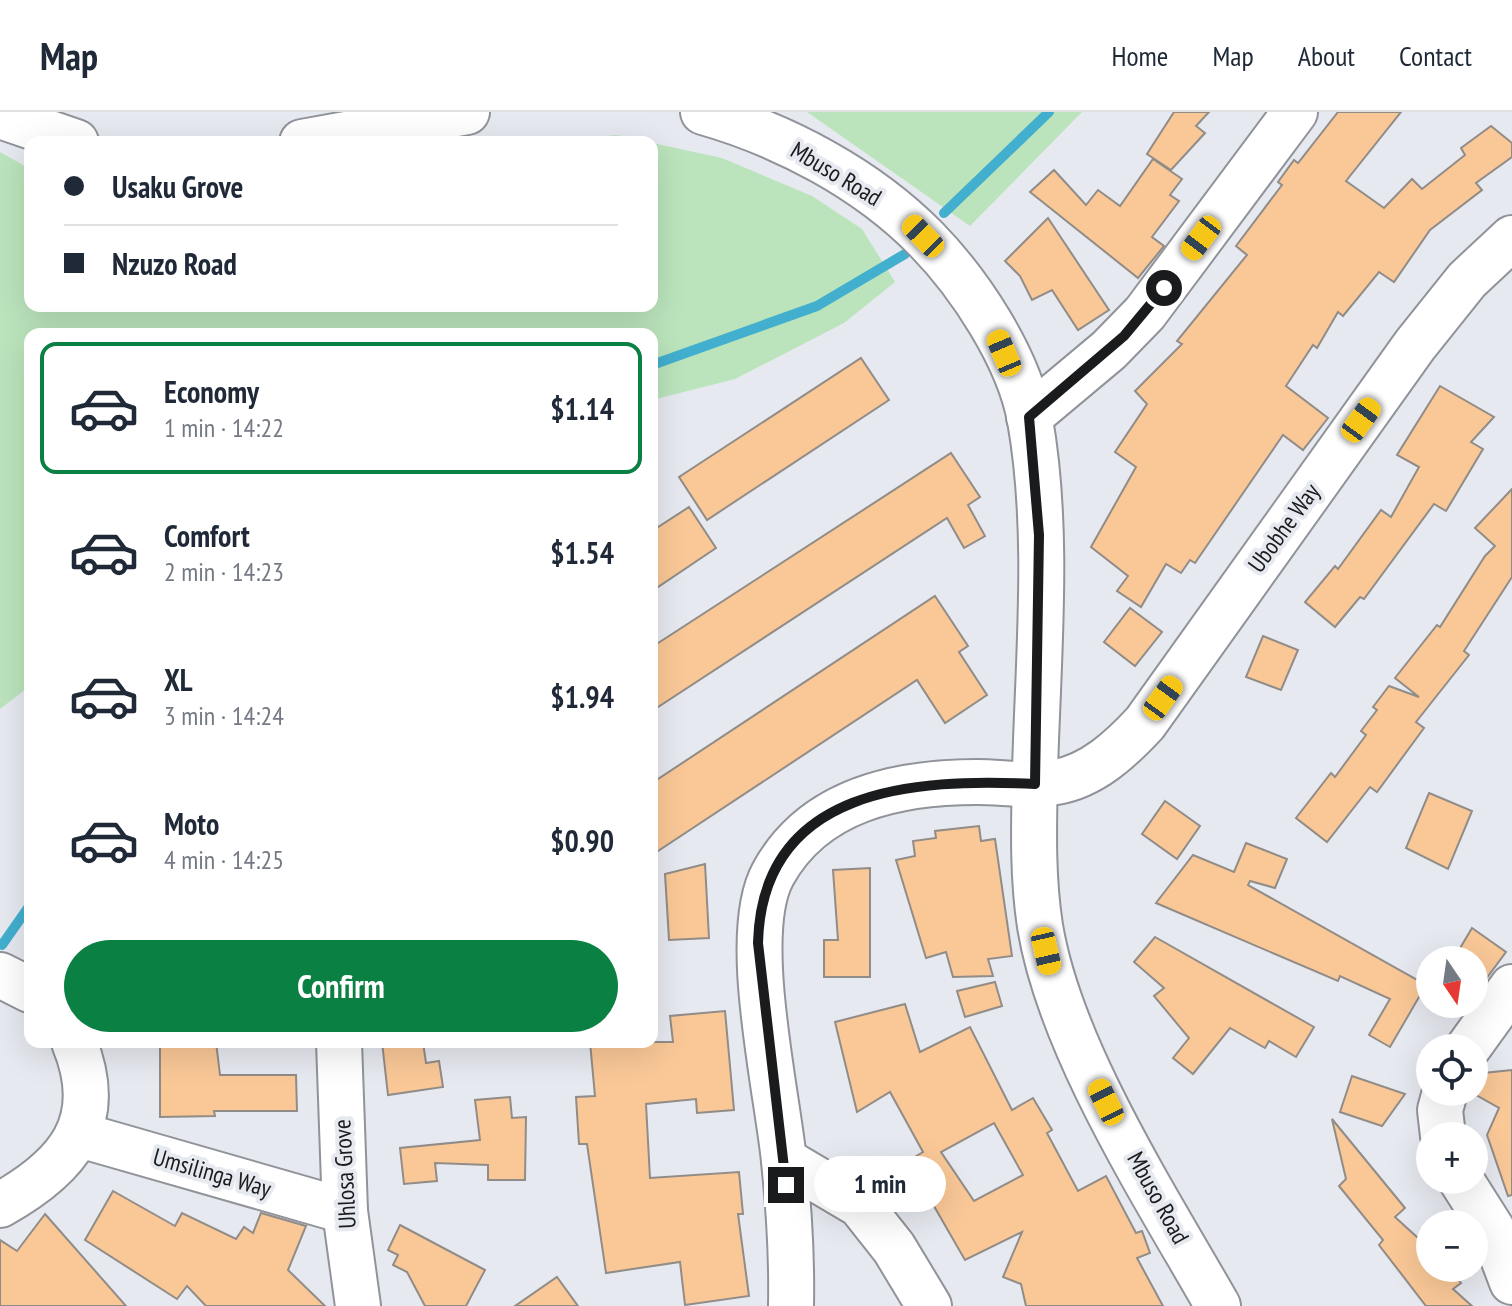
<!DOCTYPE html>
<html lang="en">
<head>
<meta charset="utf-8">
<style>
  body { margin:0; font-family:"PT Sans Narrow",sans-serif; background:#f2f2f3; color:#1f2937; height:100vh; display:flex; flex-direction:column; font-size:30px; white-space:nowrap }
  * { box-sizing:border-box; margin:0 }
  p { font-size:26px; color:#747a83 }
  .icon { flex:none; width:44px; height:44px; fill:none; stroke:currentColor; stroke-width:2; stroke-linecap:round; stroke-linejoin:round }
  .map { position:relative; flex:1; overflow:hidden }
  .details { position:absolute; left:24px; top:216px; width:634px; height:720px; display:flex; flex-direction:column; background:#fff; border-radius:16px; box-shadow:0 8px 32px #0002 }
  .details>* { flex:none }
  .hud { position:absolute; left:24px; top:24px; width:634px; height:176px; border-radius:16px; box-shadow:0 8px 32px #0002; display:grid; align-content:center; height:176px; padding:0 40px; background:#fff }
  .needle { width:52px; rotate:167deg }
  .tools { position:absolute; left:1416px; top:834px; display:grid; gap:16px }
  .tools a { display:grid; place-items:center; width:72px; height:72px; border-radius:50%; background:#fff; box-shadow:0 8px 32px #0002; font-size:40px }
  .end { position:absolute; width:36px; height:36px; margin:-18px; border:10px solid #1a1b1d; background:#fff; box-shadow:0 0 0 4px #fff }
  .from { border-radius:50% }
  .bubble { position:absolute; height:56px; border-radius:28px; background:#fff; box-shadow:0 8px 32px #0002; font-size:26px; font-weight:600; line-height:56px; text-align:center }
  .car { position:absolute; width:24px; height:48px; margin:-24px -12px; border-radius:10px; box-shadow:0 0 6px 2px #0007; background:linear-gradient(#f5c518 24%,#345 0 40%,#f5c518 0 76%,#345 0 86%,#f5c518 0) }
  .hud b { display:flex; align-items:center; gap:28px; height:76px; font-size:30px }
  .hud b+b { border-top:2px solid #e0e1e3 }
  .hud i { width:20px; height:20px; background:#1f2937 }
  ul { padding:14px 0 0; list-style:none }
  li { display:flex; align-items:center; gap:24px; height:132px; margin:0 16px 12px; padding:0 24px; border:4px solid transparent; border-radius:16px }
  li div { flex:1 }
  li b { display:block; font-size:30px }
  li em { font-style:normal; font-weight:600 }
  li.on { border-color:#0b8043 }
  li>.icon { width:72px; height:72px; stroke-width:1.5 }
  .cta { display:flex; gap:16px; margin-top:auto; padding:16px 40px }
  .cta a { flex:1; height:92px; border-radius:48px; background:#0b8043; color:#fff; font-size:32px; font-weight:600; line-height:92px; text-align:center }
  header { display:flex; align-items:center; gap:48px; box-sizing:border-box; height:112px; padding:0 40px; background:#fff; border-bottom:2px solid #e0e1e3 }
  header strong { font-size:38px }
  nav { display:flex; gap:44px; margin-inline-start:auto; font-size:28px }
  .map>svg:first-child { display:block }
</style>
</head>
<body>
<header>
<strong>Map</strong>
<nav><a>Home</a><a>Map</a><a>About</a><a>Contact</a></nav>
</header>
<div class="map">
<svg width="1512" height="1194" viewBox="0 0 1512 1194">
  <rect width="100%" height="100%" fill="#e7e9f0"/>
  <!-- green -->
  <g fill="#bbe4bc">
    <path d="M 807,0 L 1082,0 L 970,114 Z"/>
    <path d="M 616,23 L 649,30 L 562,30 Z"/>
    <path d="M 652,31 L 722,46 L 812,84 L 862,117 L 895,170 L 844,211 L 735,267 L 652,288 L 652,222 L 30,222 L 30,574 L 0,597 L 0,40 L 30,57 L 30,194 L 652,194 Z"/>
  </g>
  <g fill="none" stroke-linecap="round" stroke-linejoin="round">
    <!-- stream -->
    <g stroke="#42afce" stroke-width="10">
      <path d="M 944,101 L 1049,0"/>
      <path d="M 652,253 L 817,194 L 905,142"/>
      <path d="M 2,833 L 30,793"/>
    </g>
  </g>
  <!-- building -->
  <g fill="#fac897" stroke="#918c87" stroke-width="2" fill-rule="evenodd">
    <path d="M 1174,0 L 1209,0 L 1196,14 L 1205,21 L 1171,58 L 1147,42 Z"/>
    <path d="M 1338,0 L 1401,0 L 1346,69 L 1384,96 L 1412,67 L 1422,77 L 1465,43 L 1461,36 L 1491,14 L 1512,31 L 1512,45 L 1476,71 L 1482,78 L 1430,118 L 1394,170 L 1379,160 L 1343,204 L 1338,200 L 1317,236 L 1313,233 L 1286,274 L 1328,306 L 1303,338 L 1283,323 L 1195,451 L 1190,448 L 1181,461 L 1166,452 L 1141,495 L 1117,479 L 1128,464 L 1091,435 L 1136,355 L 1115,340 L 1147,292 L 1135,279 L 1182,232 L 1177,229 L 1247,143 L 1236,134 L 1282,73 L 1278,70 L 1294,48 L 1298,51 Z"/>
    <path d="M 1153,47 L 1182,67 L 1170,83 L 1179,89 L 1152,125 L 1164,134 L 1138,166 L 1030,80 L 1054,58 L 1086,93 L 1098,78 L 1120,94 Z"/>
    <path d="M 1048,106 L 1109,198 L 1078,218 L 1052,178 L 1032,188 L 1020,164 L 1005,149 Z"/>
    <path d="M 861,246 L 889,288 L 707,408 L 679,365 Z"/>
    <path d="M 1440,274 L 1494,305 L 1471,330 L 1483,337 L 1446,399 L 1434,392 L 1364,487 L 1360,485 L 1335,515 L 1305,490 L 1335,454 L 1338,457 L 1381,398 L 1391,405 L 1419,355 L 1397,343 Z"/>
    <path d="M 951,341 L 980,385 L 968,393 L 985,424 L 964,436 L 947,406 L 652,599 L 652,535 Z"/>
    <path d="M 1512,377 L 1512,465 L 1464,539 L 1469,543 L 1416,610 L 1424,616 L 1377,680 L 1370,675 L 1327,730 L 1296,706 L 1331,661 L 1335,665 L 1366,623 L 1361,619 L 1377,598 L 1373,595 L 1389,574 L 1419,585 L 1395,566 L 1437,513 L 1440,515 L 1485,444 L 1495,434 L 1475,416 Z"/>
    <path d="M 689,395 L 716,436 L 652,479 L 652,419 Z"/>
    <path d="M 935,484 L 968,534 L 959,540 L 987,583 L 945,611 L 917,568 L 652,743 L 652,671 Z"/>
    <path d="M 1130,496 L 1162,520 L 1135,554 L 1104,530 Z"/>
    <path d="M 1263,524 L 1298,538 L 1281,578 L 1246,565 Z"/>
    <path d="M 1429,681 L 1472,699 L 1448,757 L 1406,736 Z"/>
    <path d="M 1165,689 L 1200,714 L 1177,747 L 1142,722 Z"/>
    <path d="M 979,714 L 981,729 L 995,727 L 1012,844 L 988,847 L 993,864 L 953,865 L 946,840 L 926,846 L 896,748 L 915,744 L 913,729 L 936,726 L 935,719 Z"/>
    <path d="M 1246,731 L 1287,747 L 1275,776 L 1250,769 L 1248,773 L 1426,873 L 1390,935 L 1369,923 L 1390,887 L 1340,864 L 1338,869 L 1156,791 L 1193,743 L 1234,760 Z"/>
    <path d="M 705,752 L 709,826 L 669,828 L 665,762 Z"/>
    <path d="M 870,756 L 870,865 L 824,865 L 824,828 L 838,828 L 833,758 Z"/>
    <path d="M 1472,816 L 1506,840 L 1480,875 L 1474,870 L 1474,848 L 1453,848 Z"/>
    <path d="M 1155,825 L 1314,915 L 1296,945 L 1269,929 L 1265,936 L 1230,916 L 1193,962 L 1173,946 L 1189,926 L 1154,884 L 1164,876 L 1134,850 Z"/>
    <path d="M 995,870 L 1002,894 L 965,905 L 957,879 Z"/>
    <path d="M 905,892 L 920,940 L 970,915 L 1012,998 L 1033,986 L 1052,1018 L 1047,1021 L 1078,1079 L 1106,1064 L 1136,1121 L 1142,1119 L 1150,1141 L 1137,1146 L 1163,1194 L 1026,1194 L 1021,1172 L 1003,1165 L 1022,1120 L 965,1148 L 908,1049 L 923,1040 L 890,980 L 857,1000 L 835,910 ZM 994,1011 L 1023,1063 L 974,1089 L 941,1040 Z"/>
    <path d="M 725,899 L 734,998 L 697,1001 L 696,987 L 646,992 L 650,1066 L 739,1060 L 743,1102 L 738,1102 L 749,1184 L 685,1193 L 680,1150 L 606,1161 L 587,1032 L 579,1032 L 576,985 L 595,984 L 590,930 L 673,930 L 670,904 Z"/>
    <path d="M 160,930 L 216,930 L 220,963 L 296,963 L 297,999 L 214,999 L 215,1004 L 160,1005 Z"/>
    <path d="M 382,930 L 423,930 L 426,951 L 439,949 L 443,975 L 388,983 Z"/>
    <path d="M 1512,958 L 1512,1083 L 1508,1084 L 1487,1023 L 1499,996 L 1476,983 L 1474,962 Z"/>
    <path d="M 1352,964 L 1405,982 L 1382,1014 L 1340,1000 Z"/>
    <path d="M 510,985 L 512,1006 L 526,1005 L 525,1068 L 488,1068 L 488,1053 L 435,1051 L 437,1069 L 404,1072 L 400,1036 L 480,1028 L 475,988 Z"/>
    <path d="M 1332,1007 L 1405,1096 L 1395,1105 L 1430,1137 L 1430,1156 L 1449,1156 L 1461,1171 L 1453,1177 L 1472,1194 L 1426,1194 L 1379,1133 L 1383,1128 L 1339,1074 L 1346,1067 Z"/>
    <path d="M 113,1079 L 175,1114 L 182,1101 L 236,1127 L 244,1115 L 253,1121 L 261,1101 L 306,1114 L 288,1158 L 325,1194 L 206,1194 L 187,1174 L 177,1187 L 85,1128 Z"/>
    <path d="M 45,1102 L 126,1194 L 0,1194 L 0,1128 L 17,1139 Z"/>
    <path d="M 400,1113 L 485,1158 L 466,1194 L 425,1194 L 407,1160 L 393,1153 L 398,1143 L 388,1138 Z"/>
    <path d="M 557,1165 L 578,1194 L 515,1194 Z"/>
  </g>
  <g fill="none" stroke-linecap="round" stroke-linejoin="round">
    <defs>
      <g id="minor">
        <path d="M 703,0 C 784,23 867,67 926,127 C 970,172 1019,246 1030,308 C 1050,420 1038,546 1035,659 C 1034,711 1032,762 1040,814 C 1060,937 1156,1085 1218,1194"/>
        <path d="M 0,4 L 76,30"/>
        <path d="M 302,30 L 467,0"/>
        <path d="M 1029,305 L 1109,238 L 1145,201 L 1295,0"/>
        <path d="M 0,863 L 30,878"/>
        <path d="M 339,930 L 345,1099 L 358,1194"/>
        <path d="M 1468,936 L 1512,875"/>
        <path d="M 80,1023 L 345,1099"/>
        <path d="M 1443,1024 L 1440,998 L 1445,980"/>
        <path d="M 784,1048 L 860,1093 L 894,1136 L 929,1194"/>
        <path d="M 1461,1068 L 1492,1117 L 1512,1170"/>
        <path d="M 0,1093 C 68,1055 107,1010 74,930"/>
        <path d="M 791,1194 C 792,1145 789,1097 784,1049 C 777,978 740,822 773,762 C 814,687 898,670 977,670 C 1003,670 1031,675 1056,670 C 1092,664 1121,637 1145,611 L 1415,233 L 1467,168 L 1512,126"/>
      </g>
    </defs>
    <!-- minor casing -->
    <use href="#minor" stroke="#91939a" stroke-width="48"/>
    <!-- minor -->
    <use href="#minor" stroke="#fff" stroke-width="44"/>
  </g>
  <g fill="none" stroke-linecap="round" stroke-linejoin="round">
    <!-- route -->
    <path stroke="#1a1b1d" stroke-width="10" d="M 786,1073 L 758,831 C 762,675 915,666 1035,672 L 1039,423 L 1029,305 L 1124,224 L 1164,176"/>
  </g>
  <g text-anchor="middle" stroke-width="8" stroke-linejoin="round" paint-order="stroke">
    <!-- street labels -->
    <g font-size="24" fill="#1a1b1d" stroke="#e7e9f0">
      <text transform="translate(836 62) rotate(31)" y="8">Mbuso Road</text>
      <text transform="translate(1284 416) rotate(-54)" y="8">Ubobhe Way</text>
      <text transform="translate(212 1061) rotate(16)" y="8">Umsilinga Way</text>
      <text transform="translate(345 1062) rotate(-93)" y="8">Uhlosa Grove</text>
      <text transform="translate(1158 1086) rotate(61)" y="8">Mbuso Road</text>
    </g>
  </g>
</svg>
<div class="tools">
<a><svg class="needle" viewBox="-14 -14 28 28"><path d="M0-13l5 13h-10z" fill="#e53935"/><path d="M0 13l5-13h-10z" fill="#747a83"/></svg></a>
<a><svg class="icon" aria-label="locate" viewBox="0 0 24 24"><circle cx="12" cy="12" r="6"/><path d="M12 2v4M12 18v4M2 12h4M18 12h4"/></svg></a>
<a>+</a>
<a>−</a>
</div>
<i class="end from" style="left:1164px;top:176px"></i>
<i class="end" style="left:786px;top:1073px"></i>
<div class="bubble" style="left:814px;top:1044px;width:132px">1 min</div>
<i class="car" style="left:923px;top:124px;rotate:316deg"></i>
<i class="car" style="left:1201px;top:126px;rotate:217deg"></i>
<i class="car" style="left:1004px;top:241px;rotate:337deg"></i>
<i class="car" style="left:1361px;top:308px;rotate:36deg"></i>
<i class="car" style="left:1163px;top:586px;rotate:36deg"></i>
<i class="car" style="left:1046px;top:839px;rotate:167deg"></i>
<i class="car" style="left:1106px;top:990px;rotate:334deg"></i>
<div class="hud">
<b><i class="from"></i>Usaku Grove</b>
<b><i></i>Nzuzo Road</b>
</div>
<section class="details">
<ul>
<li class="on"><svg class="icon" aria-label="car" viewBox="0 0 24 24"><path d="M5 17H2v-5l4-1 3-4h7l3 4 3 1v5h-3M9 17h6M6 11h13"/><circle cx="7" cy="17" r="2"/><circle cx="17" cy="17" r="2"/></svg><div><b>Economy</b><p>1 min · 14:22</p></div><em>$1.14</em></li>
<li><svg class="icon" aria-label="car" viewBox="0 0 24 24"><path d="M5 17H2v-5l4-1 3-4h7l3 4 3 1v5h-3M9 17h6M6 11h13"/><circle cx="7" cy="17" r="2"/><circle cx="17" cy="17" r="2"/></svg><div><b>Comfort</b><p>2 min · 14:23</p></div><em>$1.54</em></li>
<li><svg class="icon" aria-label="car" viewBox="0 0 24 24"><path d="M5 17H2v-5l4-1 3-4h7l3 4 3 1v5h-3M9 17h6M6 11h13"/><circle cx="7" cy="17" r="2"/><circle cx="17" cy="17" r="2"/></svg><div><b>XL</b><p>3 min · 14:24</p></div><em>$1.94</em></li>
<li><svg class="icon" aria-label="car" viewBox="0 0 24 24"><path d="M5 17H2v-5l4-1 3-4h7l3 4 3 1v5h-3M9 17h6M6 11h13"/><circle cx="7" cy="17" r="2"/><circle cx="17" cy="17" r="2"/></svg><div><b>Moto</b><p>4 min · 14:25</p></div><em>$0.90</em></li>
</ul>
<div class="cta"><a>Confirm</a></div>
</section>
</div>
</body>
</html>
